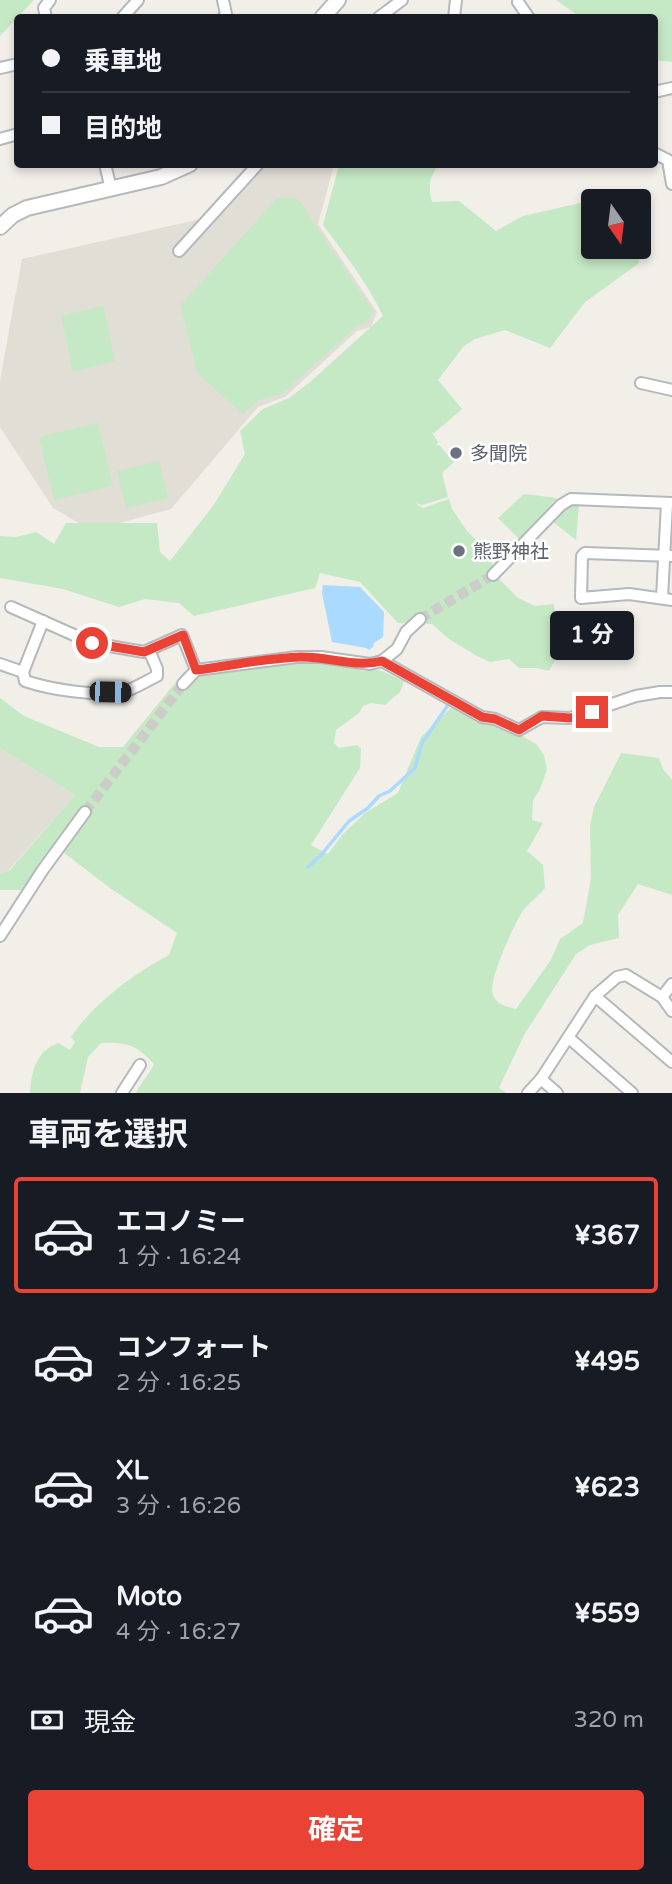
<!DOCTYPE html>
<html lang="ja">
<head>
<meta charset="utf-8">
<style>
  body { margin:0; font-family:"Varela Round","Noto Sans JP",sans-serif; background:#242831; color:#f1f3f6; height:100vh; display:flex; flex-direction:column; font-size:26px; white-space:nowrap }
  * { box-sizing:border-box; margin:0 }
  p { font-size:23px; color:#9ea1a6 }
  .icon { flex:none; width:38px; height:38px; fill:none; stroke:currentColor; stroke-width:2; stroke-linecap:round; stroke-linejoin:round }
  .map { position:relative; height:1093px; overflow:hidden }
  .side { display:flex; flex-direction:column; background:#171b24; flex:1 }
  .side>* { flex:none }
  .banner { position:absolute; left:14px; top:14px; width:644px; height:154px; border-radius:7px; box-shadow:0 4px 10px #0003; display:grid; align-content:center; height:154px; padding:0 28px; background:#171b24 }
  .needle { width:46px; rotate:166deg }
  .tools { position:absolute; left:581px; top:189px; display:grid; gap:14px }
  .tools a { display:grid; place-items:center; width:70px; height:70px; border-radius:7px; background:#171b24; box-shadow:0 4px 10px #0003; font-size:35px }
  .end { position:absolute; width:32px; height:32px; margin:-16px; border:9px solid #ea4335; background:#fff; box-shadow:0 0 0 4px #fff }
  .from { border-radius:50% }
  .bubble { position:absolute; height:49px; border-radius:7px; background:#171b24; box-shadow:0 4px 10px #0003; font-size:23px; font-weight:700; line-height:49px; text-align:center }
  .car { position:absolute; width:21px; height:42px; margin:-21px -10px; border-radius:9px; box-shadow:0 0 5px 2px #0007; background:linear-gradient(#222 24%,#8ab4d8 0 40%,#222 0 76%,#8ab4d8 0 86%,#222 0) }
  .banner b { display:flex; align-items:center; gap:24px; height:66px; font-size:26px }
  .banner b+b { border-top:2px solid #363941 }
  .banner i { width:18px; height:18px; background:#f1f3f6 }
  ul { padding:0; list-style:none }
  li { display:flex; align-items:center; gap:21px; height:116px; margin:0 14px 10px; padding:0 14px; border:4px solid transparent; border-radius:7px }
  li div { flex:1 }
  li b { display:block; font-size:26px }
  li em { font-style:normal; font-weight:700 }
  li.active { border-color:#ea4335 }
  li>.icon { width:63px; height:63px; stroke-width:1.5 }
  h2 { padding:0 28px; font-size:32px; line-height:84px }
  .pay { display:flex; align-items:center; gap:18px; height:77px; padding:0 28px; font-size:26px }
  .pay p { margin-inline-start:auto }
  .button { display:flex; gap:14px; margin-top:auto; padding:14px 28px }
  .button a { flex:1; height:80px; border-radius:7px; background:#ea4335; color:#fff; font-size:28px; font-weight:700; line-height:80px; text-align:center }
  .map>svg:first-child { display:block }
</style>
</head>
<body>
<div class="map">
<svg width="672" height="1093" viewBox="0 0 672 1093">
  <rect width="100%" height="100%" fill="#f1efe8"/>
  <!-- education -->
  <g fill="#e1ded6">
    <path d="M 253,165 L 334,165 L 318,224 L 377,312 L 371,327 L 357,331 L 285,397 L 258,407 L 171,509 L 109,526 L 82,525 L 53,508 L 0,427 L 0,380 L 22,259 L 201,219 Z"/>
    <path d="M 0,748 L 75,795 L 8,871 L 0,873 Z"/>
  </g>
  <!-- green -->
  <g fill="#c5e8c5">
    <path d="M 0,0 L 34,0 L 0,36 Z"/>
    <path d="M 556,0 L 672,0 L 672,62 L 655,60 L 654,18 L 580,17 Z"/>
    <path d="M 339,165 L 440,165 C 429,174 428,188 432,202 L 459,201 L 496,231 L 523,216 L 580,203 L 593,205 L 593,247 L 639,247 L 639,216 L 641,217 L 644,244 L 638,264 L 585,302 L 550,348 L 505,330 L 475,339 L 464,346 L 438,380 L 462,409 L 434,433 L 432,432 L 438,442 L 436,446 L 439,445 L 454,462 L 442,473 L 448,497 L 422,505 L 415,503 L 423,508 L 449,499 L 452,509 L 467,531 L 474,538 L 486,546 L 497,577 L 518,598 L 535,606 L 554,604 L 557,656 L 549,671 L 536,668 L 519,668 L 509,659 L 490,662 L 477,656 L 449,639 L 432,624 L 398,623 L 360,582 L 320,573 L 315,588 L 194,616 L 179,603 L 145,599 L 119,607 L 63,589 L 0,578 L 0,536 L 16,537 L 36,532 L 54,544 L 66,523 L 157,523 L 160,552 L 170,561 L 213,506 L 245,454 L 240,431 L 263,409 L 289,398 L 309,383 L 383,316 C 367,282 345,255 323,225 Z"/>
    <path d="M 277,198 L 298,199 L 373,311 L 366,323 L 358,325 L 282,394 L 259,400 L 243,414 L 197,373 L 181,305 Z"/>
    <path d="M 103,306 L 115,361 L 73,372 L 61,316 Z"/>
    <path d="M 98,423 L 113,486 L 54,500 L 39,437 Z"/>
    <path d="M 159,461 L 168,498 L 126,508 L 117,471 Z"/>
    <path d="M 524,494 L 557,498 L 520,540 L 498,518 Z"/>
    <path d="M 570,503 L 579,504 L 576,540 L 553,522 Z"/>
    <path d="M 301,661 L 337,664 L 364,671 L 379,670 L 404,681 L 400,692 L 385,705 L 371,703 L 363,706 L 359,713 L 336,730 L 334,743 L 339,748 L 357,745 L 361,749 L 360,768 L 311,845 L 328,854 L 343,834 L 365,813 L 398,793 L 421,737 L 455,704 L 499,723 L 536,744 L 544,755 L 547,770 L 539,791 L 533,800 L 532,820 L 543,823 L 527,851 L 543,865 L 545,888 C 538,896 528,904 522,912 C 514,925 487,982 493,995 C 497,1005 507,1007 516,1009 L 551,960 L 560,939 L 583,923 L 591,878 L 590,826 L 594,807 L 621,753 L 659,758 L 663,769 L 672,780 L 672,895 L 638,884 L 618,915 L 619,938 L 590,945 L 576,954 L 524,1035 L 499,1088 L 506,1093 L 136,1093 C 141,1082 149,1075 154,1064 C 137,1045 127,1042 101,1043 L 88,1057 L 80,1093 L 30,1093 C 32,1072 35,1052 58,1043 L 70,1050 L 75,1042 L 71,1037 C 95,1002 132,975 169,955 L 177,933 L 110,888 L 63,852 L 85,822 L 77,813 L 21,890 L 0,890 L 0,873 L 9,871 L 75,795 L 0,748 L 0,698 L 24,716 L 99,747 L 123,747 L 184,672 L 195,673 Z"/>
  </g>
  <!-- water -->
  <path fill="#aadaff" d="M 323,585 L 360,587 L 384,612 L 383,637 L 374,643 L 373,647 L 369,650 L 366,648 L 332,642 L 322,593 Z"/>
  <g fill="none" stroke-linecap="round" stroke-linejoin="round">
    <!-- stream -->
    <path stroke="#aadaff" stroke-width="3.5" d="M 308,867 L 322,854 L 349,821 L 368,808 L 379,796 L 390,791 L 415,768 L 422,743 L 448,705"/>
    <!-- minor-tunnel -->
    <g stroke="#ccccc8" stroke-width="10" stroke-dasharray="10 5" stroke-linecap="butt">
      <path d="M 420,619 L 493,575"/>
      <path d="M 85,812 L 183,684"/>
    </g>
    <defs>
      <g id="minor">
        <path d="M 518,2 L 529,18"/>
        <path d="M 46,18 L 44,8 L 50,0"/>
        <path d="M 122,18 L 138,0"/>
        <path d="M 223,18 L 226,14 L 223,0"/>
        <path d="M 378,18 L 402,0"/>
        <path d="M 454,18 L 456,0"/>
        <path d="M 0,68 L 18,64"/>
        <path d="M 654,92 L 672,88"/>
        <path d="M 0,139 L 18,134"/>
        <path d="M 654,153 L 668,160 L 672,184"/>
        <path d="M 105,164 L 111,189"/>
        <path d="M 179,251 L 258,164"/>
        <path d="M 641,383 L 672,390"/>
        <path d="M 672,556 L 585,553 L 582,556 L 581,598 L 629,594 L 672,600"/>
        <path d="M 493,575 L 561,505 L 571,499 L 672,503"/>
        <path d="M 662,598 L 667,503"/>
        <path d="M 11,607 L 92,643 L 144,652 L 182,635 L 196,670"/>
        <path d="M 43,621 L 23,672 L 25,681 C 52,690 94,696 122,692 C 133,690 146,681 157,676 L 157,669 L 149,650"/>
        <path d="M 382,661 L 482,717 L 495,719 L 519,730 L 542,717 L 570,718 L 636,696 L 660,692 L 672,692"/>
        <path d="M 0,664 L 23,672"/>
        <path d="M 183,684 L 196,670 L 297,657 L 321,657 L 370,664 L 382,661 L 397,649 L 406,632 L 420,619"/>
        <path d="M 0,936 L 42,871 L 85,812"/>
        <path d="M 595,996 L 672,1062"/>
        <path d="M 662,997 L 672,984"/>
        <path d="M 569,1038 L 632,1093"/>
        <path d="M 541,1079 L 557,1093"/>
        <path d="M 122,1093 L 140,1065"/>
        <path d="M 528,1093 L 541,1079 L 595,996 L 617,977 L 626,975 L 662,997 L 672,1011"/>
      </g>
      <g id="tertiary">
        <path d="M 322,18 L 338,0"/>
        <path d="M 0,227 L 13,215 L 27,208 L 161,177 L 190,164"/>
      </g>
    </defs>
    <!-- minor casing -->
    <use href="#minor" stroke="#b5b8bc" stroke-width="14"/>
    <!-- tertiary casing -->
    <use href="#tertiary" stroke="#b5b8bc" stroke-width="18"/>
    <!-- minor -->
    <use href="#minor" stroke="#fff" stroke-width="10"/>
    <!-- tertiary -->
    <use href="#tertiary" stroke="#fff" stroke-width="14"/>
  </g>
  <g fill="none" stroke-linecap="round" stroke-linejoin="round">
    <!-- route -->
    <path stroke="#ea4335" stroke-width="9" d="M 92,643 L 144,652 L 183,635 L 196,670 C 230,666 266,658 300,657 C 327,656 356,668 382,661 L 482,717 L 495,719 L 519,730 L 542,716 L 570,718 L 592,712"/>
  </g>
  <!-- markers -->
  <g fill="#6b7280" stroke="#fff" stroke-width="2.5">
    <circle cx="456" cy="453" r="7"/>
    <circle cx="459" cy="551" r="7"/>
  </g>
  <g text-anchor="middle" stroke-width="5" stroke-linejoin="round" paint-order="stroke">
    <!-- worship labels -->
    <g font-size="19" fill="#5b616d" stroke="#fff" text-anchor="start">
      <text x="470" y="460">多聞院</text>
      <text x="473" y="558">熊野神社</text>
    </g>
  </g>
</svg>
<div class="tools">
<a><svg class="needle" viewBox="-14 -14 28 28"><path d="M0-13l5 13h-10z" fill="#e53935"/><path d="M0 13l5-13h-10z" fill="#9ea1a6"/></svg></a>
</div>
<i class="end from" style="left:92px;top:643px"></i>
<i class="end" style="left:592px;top:712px"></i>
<div class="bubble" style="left:550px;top:611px;width:84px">1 分</div>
<i class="car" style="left:110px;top:692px;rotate:91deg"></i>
<div class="banner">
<b><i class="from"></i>乗車地</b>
<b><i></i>目的地</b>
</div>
</div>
<section class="side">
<h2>車両を選択</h2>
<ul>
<li class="active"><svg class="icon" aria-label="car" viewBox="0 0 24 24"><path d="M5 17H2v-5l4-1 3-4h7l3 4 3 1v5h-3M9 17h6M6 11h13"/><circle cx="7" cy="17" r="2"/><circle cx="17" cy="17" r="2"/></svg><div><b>エコノミー</b><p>1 分 · 16:24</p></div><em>¥367</em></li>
<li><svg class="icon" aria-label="car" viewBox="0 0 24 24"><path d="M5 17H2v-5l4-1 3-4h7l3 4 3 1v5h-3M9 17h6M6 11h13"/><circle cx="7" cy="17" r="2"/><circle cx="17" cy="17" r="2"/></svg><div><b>コンフォート</b><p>2 分 · 16:25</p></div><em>¥495</em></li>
<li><svg class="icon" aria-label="car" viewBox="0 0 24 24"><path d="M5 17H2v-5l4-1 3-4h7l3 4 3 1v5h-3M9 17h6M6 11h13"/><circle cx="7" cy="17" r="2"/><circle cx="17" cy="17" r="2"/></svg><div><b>XL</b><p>3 分 · 16:26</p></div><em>¥623</em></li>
<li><svg class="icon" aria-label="car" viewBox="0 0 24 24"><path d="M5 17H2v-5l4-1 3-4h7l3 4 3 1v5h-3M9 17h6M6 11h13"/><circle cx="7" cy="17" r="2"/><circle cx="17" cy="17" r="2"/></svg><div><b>Moto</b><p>4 分 · 16:27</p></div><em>¥559</em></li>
</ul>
<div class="pay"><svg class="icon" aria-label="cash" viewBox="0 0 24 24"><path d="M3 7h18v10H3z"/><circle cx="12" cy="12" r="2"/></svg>現金<p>320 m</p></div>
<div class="button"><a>確定</a></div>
</section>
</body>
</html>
